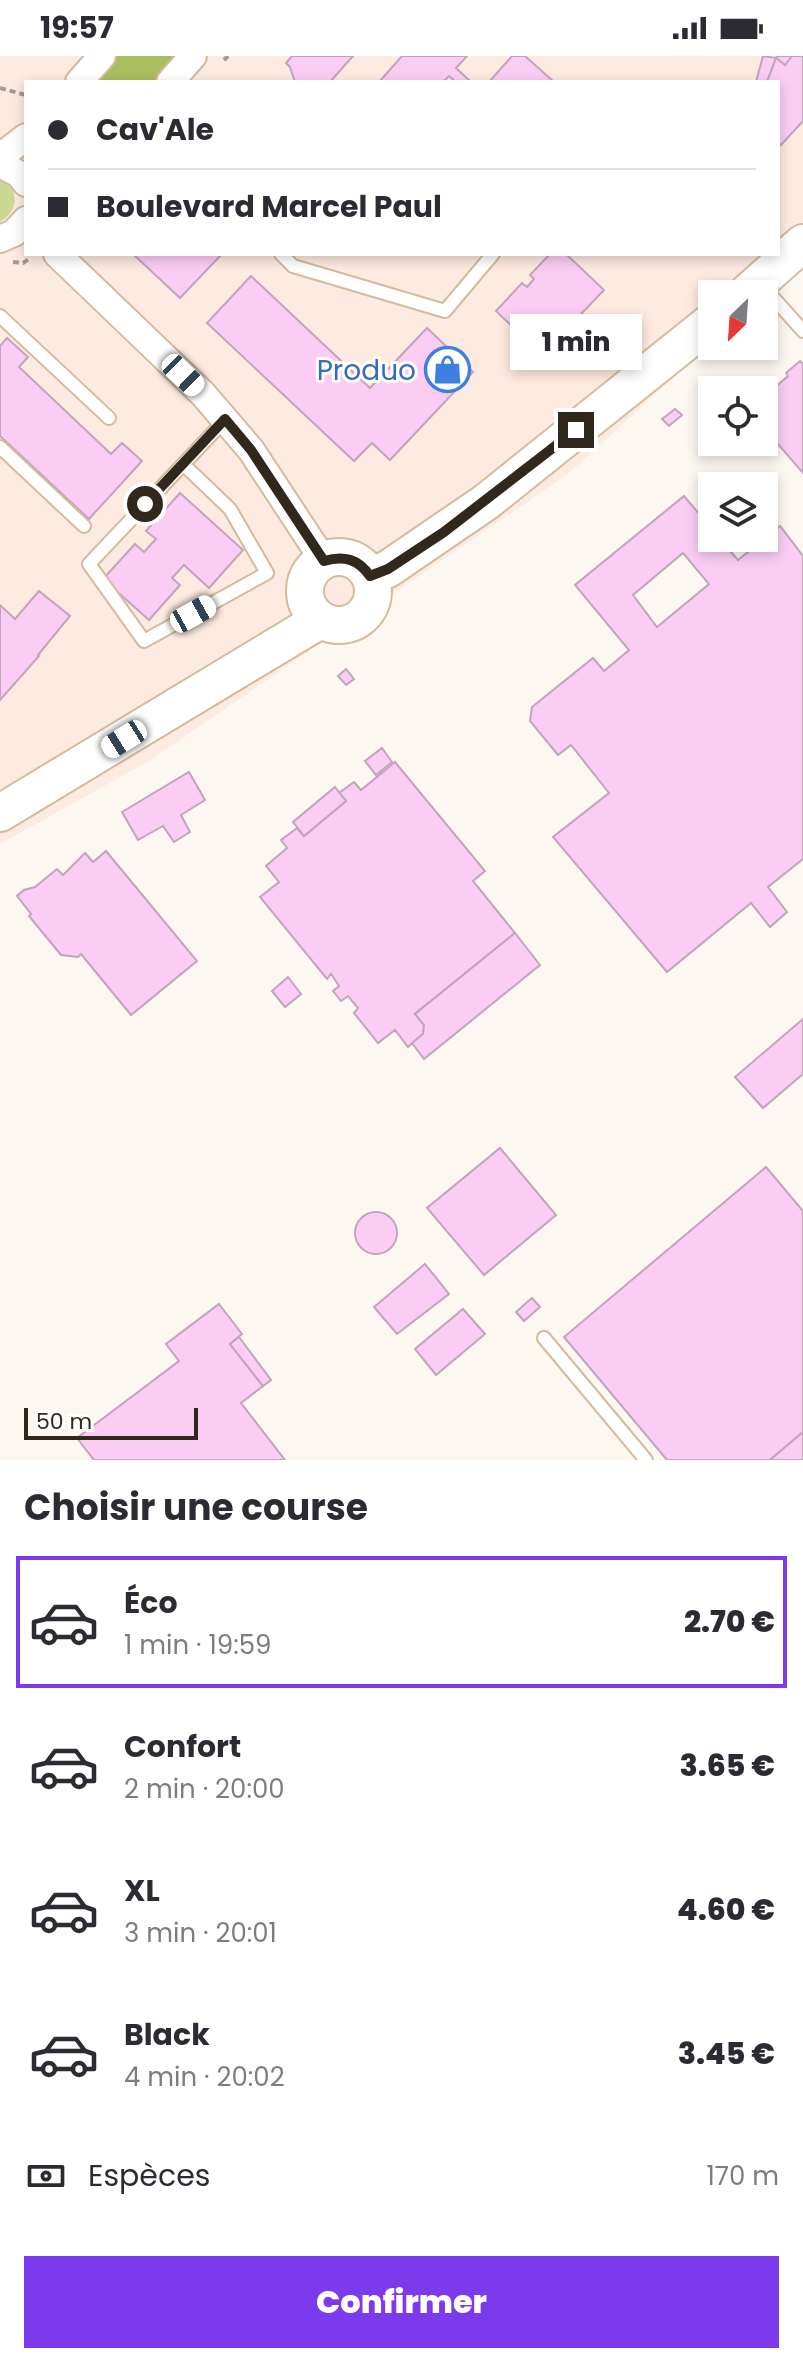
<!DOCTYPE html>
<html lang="fr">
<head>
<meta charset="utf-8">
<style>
  body { margin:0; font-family:Poppins,sans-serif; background:#f7f7f7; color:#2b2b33; height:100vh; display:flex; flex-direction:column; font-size:30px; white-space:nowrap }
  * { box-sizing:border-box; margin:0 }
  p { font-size:26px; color:#7c7c81 }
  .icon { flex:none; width:44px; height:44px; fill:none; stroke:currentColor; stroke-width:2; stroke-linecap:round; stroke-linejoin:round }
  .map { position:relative; height:1404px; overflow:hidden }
  .details { display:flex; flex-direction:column; background:#fff; flex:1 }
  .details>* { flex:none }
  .banner { position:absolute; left:24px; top:24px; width:756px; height:176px; border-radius:0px; box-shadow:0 4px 12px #0003; display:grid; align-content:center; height:176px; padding:0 24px; background:#fff }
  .needle { width:52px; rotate:205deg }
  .fabs { position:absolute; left:698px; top:224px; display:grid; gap:16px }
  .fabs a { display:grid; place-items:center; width:80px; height:80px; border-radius:0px; background:#fff; box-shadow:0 4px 12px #0003; font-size:40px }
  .scale { position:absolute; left:24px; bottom:20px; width:174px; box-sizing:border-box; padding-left:8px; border:4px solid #31281d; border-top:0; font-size:22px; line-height:28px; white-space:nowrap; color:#31281d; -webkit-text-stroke:6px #fff; paint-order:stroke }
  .end { position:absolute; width:36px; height:36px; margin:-18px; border:10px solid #31281d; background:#fff; box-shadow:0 0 0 4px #fff }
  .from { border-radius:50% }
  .bubble { position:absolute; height:56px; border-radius:0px; background:#fff; box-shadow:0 4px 12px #0003; font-size:26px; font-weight:800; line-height:56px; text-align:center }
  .car { position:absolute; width:24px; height:48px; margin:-24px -12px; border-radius:10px; box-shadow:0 0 6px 2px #0007; background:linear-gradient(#fff 24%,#345 0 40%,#fff 0 76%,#345 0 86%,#fff 0) }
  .banner b { display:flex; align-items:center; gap:28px; height:76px; font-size:30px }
  .banner b+b { border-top:2px solid #e1e1e2 }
  .banner i { width:20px; height:20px; background:#2b2b33 }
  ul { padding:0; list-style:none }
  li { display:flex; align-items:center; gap:24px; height:132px; margin:0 16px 12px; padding:0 8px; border:4px solid transparent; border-radius:0px }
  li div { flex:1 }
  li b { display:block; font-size:30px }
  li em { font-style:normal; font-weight:800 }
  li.active { border-color:#7c3aed }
  li>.icon { width:72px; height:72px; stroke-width:1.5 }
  h2 { padding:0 24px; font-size:36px; line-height:96px }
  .pay { display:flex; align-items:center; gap:20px; height:88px; padding:0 24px; font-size:30px }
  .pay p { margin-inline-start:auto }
  .action { display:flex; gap:16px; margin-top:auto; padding:16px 24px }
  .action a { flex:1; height:92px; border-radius:0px; background:#7c3aed; color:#fff; font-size:32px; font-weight:800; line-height:92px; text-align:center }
  .status { display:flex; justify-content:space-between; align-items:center; height:56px; padding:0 40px; background:#fff; direction:ltr }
  .status svg { height:22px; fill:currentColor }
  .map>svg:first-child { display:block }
</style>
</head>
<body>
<div class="status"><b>19:57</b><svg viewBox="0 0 49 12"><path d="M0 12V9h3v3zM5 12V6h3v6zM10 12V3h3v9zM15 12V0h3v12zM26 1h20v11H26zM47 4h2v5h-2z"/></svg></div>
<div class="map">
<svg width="803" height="1404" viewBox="0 0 803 1404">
  <rect width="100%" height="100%" fill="#fcf7f1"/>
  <!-- commercial -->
  <path fill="#fdeae1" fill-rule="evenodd" d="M 0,0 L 803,0 L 803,202 L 764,238 L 712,238 L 712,286 L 568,418 L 147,706 L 0,788 ZM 26,26 L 778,26 L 778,198 L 26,198 Z"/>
  <!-- green -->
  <path fill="#cad993" d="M 0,122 C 20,133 19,155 0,166 Z"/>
  <!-- forest -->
  <path fill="#aabd5f" d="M 111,0 L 180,0 L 156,26 L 88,26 Z"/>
  <!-- building -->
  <g fill="#fbcdf4" stroke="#c2a4bd" stroke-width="2" fill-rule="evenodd">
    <path d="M 292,0 L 353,0 L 330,26 L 295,26 L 290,11 L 286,7 Z"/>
    <path d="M 402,0 L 467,0 L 456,12 L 471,26 L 456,26 L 449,20 L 443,26 L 379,26 Z"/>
    <path d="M 512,0 L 525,0 L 553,25 L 489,26 Z"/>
    <path d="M 763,0 L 776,2 L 767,26 L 756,26 Z"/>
    <path d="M 778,0 L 792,0 L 793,1 L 785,9 L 776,2 Z"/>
    <path d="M 792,0 L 803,0 L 803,65 L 781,89 L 778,86 L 778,26 L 767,26 L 776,2 L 785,9 Z"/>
    <path d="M 133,198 L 222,198 L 180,242 Z"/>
    <path d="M 550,198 L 566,198 L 604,234 L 542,299 L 496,255 L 522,227 L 527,231 L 534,223 L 530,219 Z"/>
    <path d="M 251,220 L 370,332 L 427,272 L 473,316 L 390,404 L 372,387 L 354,405 L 207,267 Z"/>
    <path d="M 7,282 L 28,301 L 19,311 L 111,398 L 122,387 L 142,405 L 89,463 L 0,380 L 0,290 Z"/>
    <path d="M 800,305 L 803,308 L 803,417 L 764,372 L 764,341 L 788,320 L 786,317 Z"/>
    <path d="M 675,353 L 682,359 L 669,370 L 662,363 Z"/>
    <path d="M 180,437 L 243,494 L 209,532 L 184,509 L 172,522 L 180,529 L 149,564 L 103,523 L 135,488 L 144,496 L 156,483 L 146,475 Z"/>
    <path d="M 684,440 L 712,473 L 712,482 L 719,482 L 738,504 L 780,470 L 803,500 L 803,803 L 768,831 L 787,856 L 770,871 L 751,847 L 667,916 L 553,781 L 609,737 L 571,689 L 558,699 L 530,665 L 532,651 L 593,602 L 604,615 L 629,594 L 575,529 ZM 683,497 L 709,528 L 657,571 L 633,539 Z"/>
    <path d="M 39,535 L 70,560 L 38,599 L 39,600 L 0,644 L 0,549 L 15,563 Z"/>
    <path d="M 346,613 L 354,623 L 346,629 L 338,620 Z"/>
    <path d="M 382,692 L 392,706 L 376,719 L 365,705 Z"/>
    <path d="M 395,706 L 485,815 L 473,825 L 515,877 L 415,958 L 424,969 L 423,978 L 408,991 L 395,974 L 378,987 L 354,957 L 358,952 L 348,940 L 341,945 L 333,935 L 339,930 L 331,918 L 327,923 L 260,841 L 279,826 L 266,810 L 287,792 L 281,784 L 297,772 L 304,780 L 346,745 L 339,737 L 354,726 L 361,734 Z"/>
    <path d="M 189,716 L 205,744 L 181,759 L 190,776 L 174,786 L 163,770 L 138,784 L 122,756 Z"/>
    <path d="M 335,731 L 346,745 L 304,780 L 293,766 Z"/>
    <path d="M 106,795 L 197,905 L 131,959 L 81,898 L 78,901 L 61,899 L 29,860 L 31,858 L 17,840 L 24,834 L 35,831 L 57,813 L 63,819 L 85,797 L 93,806 Z"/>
    <path d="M 515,877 L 540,909 L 424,1003 L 412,987 L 423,978 L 424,969 L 415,958 Z"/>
    <path d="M 288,921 L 301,938 L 285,951 L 272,935 Z"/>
    <path d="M 803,963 L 803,1018 L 763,1052 L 735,1021 Z"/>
    <path d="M 500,1092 L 556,1159 L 484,1219 L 427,1152 Z"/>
    <path d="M 766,1111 L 803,1155 L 803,1376 L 770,1404 L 667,1404 L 564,1281 Z"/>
    <circle cx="376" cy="1177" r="21"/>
    <path d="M 425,1208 L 449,1238 L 397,1278 L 374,1251 Z"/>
    <path d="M 532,1242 L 540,1251 L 524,1265 L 516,1256 Z"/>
    <path d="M 219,1248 L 242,1278 L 230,1288 L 263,1330 L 241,1347 L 285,1404 L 94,1404 L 77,1382 L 179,1305 L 166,1288 Z"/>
    <path d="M 463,1253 L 485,1278 L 436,1319 L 415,1293 Z"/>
    <path d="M 239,1281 L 271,1324 L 263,1330 L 230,1288 Z"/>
    <path d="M 803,1376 L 803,1404 L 770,1404 Z"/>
  </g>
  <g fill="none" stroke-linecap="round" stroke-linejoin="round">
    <defs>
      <g id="lane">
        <path d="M 281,198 L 293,210 L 445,255 L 493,198"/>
        <path d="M 762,229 L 803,275"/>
        <path d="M 0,260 L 109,362"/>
        <path d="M 0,391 L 84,470"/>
        <path d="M 183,408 L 230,453 L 267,517 L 144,585 L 89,508 L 225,364"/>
        <path d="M 544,1282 L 646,1404"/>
      </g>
      <g id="street">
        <path d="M 79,26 L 102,0"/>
        <path d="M 170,26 L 193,0"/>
        <path d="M 0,101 L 26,81"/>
        <path d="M 0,108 L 19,118 L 26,127"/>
        <path d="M 0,183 L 14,177 L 26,164"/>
        <path d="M 57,198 L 203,338 L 251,394 L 324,505"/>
      </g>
      <g id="secondary">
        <path d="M 746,238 L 803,187"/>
        <circle cx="339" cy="535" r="34"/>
        <path d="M 370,520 L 388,513 L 486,446 L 712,265"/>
        <path d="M 0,757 L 320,564"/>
      </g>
    </defs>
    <!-- lane casing -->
    <use href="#lane" stroke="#d3bc9d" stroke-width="16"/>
    <!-- street casing -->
    <use href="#street" stroke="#d3bc9d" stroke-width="30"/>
    <!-- secondary casing -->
    <use href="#secondary" stroke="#d3bc9d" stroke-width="40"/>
    <!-- path -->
    <g stroke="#a29b93" stroke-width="4" stroke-dasharray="6 4" stroke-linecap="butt">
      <path d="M 224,4 L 228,0"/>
      <path d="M 0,32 L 26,39"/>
      <path d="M 13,206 L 23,207 L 29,203"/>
    </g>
    <!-- lane -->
    <use href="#lane" stroke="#fff" stroke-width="12"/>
    <!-- street -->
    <use href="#street" stroke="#fff" stroke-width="26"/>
    <!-- secondary -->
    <use href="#secondary" stroke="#fff" stroke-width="36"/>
  </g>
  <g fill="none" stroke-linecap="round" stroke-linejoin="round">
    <!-- route -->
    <path stroke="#31281d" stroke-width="10" d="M 145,448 L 225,363 L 251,394 L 324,505 C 344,499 358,503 370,520 L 388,513 L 444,476 L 576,374"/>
  </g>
  <!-- icons -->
  <defs>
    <symbol id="shop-ring" viewBox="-11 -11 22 22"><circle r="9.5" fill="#fff" stroke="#3f7fe0" stroke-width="1.5"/><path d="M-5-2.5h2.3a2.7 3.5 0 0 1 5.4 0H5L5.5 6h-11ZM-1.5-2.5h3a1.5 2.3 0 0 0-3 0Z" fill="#3f7fe0"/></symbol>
  </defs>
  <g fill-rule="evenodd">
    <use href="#shop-ring" x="422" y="288" width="51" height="51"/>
  </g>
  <g text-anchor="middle" stroke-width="6" stroke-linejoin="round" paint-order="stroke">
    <!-- shop labels -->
    <g font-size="28" fill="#366cbe" stroke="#fff" text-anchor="end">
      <text x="416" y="324">Produo</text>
    </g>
  </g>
</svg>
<div class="fabs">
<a><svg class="needle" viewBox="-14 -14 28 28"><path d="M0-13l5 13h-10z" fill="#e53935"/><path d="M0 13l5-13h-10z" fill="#7c7c81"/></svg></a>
<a><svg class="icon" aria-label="locate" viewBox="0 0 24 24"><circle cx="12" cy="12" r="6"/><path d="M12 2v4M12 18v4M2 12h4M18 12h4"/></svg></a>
<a><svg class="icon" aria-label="layers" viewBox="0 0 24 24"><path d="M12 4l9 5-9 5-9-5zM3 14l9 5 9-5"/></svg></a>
</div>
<div class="scale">50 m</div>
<i class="end from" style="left:145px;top:448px"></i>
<i class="end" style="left:576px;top:374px"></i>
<div class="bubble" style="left:510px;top:258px;width:132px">1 min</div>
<i class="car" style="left:183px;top:319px;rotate:134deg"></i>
<i class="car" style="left:193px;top:558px;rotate:61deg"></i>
<i class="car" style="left:124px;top:683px;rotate:238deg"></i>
<div class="banner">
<b><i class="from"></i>Cav'Ale</b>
<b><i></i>Boulevard Marcel Paul</b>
</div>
</div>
<section class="details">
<h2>Choisir une course</h2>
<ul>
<li class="active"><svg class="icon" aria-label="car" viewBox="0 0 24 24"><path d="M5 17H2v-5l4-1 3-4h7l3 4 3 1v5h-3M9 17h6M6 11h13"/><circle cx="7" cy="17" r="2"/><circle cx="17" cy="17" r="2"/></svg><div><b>Éco</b><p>1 min · 19:59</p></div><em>2.70 €</em></li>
<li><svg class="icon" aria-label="car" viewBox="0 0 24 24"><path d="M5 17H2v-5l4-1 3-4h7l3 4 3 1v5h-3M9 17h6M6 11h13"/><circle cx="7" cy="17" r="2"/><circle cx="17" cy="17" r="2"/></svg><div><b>Confort</b><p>2 min · 20:00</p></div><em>3.65 €</em></li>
<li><svg class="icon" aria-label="car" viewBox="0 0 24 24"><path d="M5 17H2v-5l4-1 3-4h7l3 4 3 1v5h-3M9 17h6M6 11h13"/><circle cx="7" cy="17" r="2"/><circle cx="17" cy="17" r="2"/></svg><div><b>XL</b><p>3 min · 20:01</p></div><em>4.60 €</em></li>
<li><svg class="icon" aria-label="car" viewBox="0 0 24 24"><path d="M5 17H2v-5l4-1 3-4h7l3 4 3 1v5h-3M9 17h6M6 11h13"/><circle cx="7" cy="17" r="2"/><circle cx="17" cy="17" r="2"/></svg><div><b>Black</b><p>4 min · 20:02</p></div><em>3.45 €</em></li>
</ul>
<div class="pay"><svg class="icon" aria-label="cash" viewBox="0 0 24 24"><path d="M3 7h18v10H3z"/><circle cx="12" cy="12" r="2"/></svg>Espèces<p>170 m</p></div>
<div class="action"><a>Confirmer</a></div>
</section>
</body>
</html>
